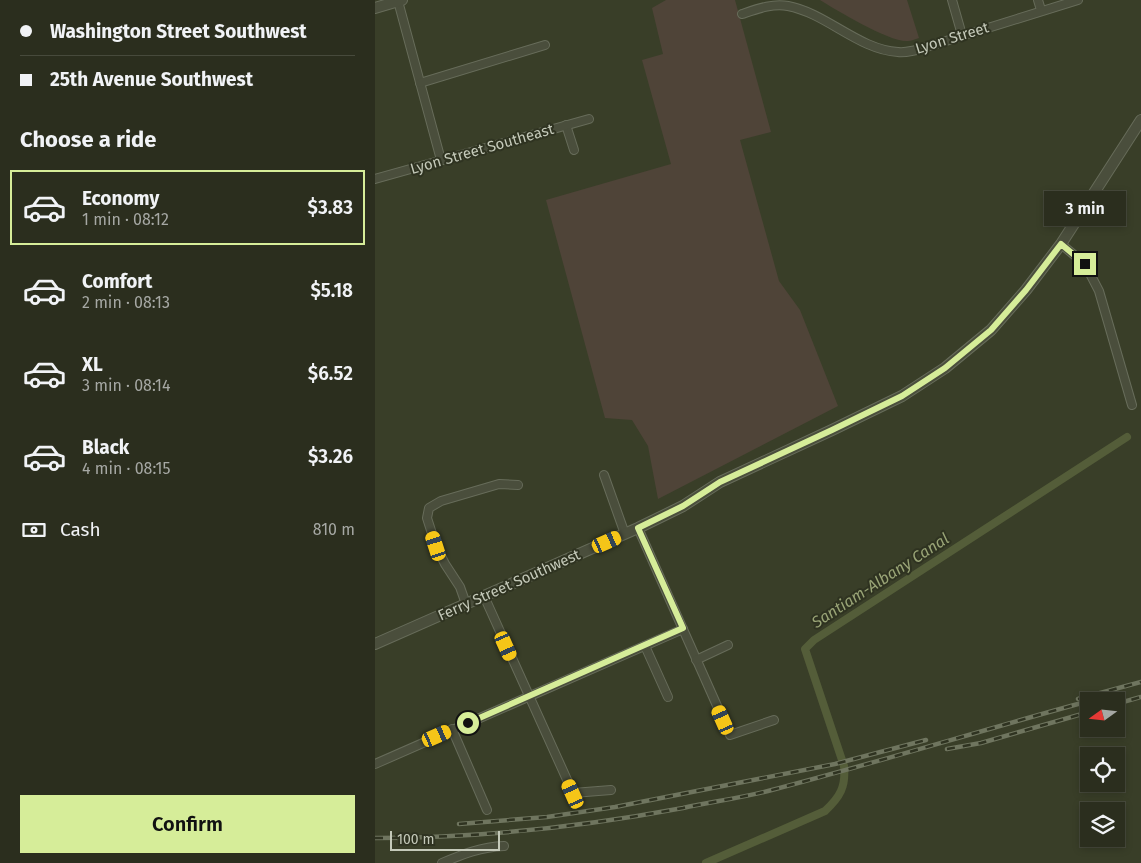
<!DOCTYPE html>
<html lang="en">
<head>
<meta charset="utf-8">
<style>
  body { margin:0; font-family:"Fira Sans",sans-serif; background:#333627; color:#f1f3f6; height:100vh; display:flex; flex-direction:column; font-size:19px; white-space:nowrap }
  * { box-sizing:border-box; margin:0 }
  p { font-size:16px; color:#a6a8a4 }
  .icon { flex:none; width:28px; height:28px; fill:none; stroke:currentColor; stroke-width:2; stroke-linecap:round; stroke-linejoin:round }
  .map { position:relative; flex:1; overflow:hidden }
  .sheet { display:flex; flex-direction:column; background:#2b2e1e; width:375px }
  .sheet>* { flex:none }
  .top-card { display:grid; align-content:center; height:110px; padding:0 20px; background:#2b2e1e }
  .needle { width:32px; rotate:255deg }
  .controls { position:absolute; left:705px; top:692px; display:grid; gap:10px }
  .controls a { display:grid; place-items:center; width:45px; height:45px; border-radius:0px; background:#2b2e1e; box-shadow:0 2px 8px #0003,0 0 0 1px #474a3c; font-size:25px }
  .scale { position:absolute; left:15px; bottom:12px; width:110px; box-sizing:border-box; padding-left:5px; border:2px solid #c4c9b9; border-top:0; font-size:14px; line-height:18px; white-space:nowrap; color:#c4c9b9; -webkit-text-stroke:4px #2f3321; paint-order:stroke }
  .end { position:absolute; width:22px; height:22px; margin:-11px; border:6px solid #d6ed99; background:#111; box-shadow:0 0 0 2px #111 }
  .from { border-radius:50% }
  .bubble { position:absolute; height:35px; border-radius:0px; background:#2b2e1e; box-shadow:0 2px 8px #0003,0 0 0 1px #474a3c; font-size:16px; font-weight:600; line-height:35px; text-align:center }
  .car { position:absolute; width:15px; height:30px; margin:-15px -8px; border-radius:6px; box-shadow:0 0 4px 1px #0007; background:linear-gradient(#f5c518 24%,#345 0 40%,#f5c518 0 76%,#345 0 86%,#f5c518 0) }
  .top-card b { display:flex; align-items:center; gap:18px; height:48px; font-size:19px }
  .top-card b+b { border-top:1px solid #474a3c }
  .top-card i { width:12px; height:12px; background:#f1f3f6 }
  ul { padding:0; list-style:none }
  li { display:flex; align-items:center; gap:15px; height:75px; margin:0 10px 8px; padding:0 10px; border:2px solid transparent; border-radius:0px }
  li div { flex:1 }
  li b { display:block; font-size:19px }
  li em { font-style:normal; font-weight:600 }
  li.selected { border-color:#d6ed99 }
  li>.icon { width:45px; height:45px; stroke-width:1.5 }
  h2 { padding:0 20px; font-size:22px; line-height:60px }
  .pay { display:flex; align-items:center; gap:12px; height:55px; padding:0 20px; font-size:19px }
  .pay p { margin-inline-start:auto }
  .action { display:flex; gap:10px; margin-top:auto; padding:10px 20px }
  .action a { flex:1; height:58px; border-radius:0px; background:#d6ed99; color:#111; font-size:20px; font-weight:600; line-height:58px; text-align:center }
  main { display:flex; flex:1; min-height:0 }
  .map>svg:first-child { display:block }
</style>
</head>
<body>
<main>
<section class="sheet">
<div class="top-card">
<b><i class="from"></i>Washington Street Southwest</b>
<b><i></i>25th Avenue Southwest</b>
</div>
<h2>Choose a ride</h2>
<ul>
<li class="selected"><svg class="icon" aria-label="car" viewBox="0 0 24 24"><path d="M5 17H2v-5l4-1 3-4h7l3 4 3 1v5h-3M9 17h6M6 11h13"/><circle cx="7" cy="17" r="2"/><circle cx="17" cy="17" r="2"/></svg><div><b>Economy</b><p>1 min · 08:12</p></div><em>$3.83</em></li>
<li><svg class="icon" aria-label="car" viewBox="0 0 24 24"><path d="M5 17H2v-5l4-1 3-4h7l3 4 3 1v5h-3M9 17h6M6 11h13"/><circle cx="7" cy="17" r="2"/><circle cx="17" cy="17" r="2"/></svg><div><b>Comfort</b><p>2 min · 08:13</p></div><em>$5.18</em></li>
<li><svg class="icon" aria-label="car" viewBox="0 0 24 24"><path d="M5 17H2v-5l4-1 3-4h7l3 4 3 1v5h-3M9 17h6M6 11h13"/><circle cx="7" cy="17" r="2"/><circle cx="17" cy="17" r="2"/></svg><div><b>XL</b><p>3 min · 08:14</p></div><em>$6.52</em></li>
<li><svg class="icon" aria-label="car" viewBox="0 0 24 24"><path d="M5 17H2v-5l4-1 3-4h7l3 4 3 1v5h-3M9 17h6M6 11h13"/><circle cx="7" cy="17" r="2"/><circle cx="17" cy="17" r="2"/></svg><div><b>Black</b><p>4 min · 08:15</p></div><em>$3.26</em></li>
</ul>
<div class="pay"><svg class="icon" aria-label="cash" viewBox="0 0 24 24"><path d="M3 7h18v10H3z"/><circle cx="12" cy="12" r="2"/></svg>Cash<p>810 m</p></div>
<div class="action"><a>Confirm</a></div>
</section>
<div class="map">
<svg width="766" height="863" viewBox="0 0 766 863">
  <rect width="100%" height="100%" fill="#393e28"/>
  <!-- green -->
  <g fill="#4f4438">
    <path d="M 291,0 L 360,0 L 396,132 L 365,140 L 404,281 L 425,310 L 463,406 L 283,499 L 273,446 L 257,420 L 230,418 L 171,200 L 296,164 L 267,60 L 288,54 L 277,8 Z"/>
    <path d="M 445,0 L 532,0 L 544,38 C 540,39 536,41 533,41 C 516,43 461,10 445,0 Z"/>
  </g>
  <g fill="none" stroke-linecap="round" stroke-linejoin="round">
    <!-- canal -->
    <path stroke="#545d39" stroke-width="8" d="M 331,863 L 450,811 C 465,797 471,787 469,766 L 430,649 L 439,640 L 752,437"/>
    <defs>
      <g id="minor">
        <path d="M 577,0 L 587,35"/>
        <path d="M 663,0 L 666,10"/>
        <path d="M 23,1 L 66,160"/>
        <path d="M 367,14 C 382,9 398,3 413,6 C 451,13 484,50 523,52 C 529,53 536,51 542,50 L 703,0"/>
        <path d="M 45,83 L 170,45"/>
        <path d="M 191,125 L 199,150"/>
        <path d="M 0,179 L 214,119"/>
        <path d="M 686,244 L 710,264 L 724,291 L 757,405"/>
        <path d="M 229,475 L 250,534"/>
        <path d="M 263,528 L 355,735 L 399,720"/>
        <path d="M 109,596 L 198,793 L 236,790"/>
        <path d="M 91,604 L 85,587 L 70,564 L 61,546 L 52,518 L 54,508 L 66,501 L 124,484 L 143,485"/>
        <path d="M 270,646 L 293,697"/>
        <path d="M 321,660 L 353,645"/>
        <path d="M 77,729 L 112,810"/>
        <path d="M 0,764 L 308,629"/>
        <path d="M 67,863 C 88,854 106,847 129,846"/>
      </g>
      <g id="tertiary">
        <path d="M 0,8 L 27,0"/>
        <path d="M 0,644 L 263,528 L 308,506 L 345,482 L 457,430 L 527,396 L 570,368 L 616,330 L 651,290 L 686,244 L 766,120"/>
      </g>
    </defs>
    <!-- minor casing -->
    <use href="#minor" stroke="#676c5a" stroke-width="10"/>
    <!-- tertiary casing -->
    <use href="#tertiary" stroke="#676c5a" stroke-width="12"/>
    <!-- minor -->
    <use href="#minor" stroke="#4a4e3c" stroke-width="8"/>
    <!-- tertiary -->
    <use href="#tertiary" stroke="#4a4e3c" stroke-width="10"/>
    <defs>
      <g id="rail">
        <path d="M 703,699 L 766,682"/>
        <path d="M 741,704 L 766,697"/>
        <path d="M 572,749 L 606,743 L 714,712"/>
        <path d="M 84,824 L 172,817 L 240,807 L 460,764 L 551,740"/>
        <path d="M 0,838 C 103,838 206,827 308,808 C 336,802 365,798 393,791 C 501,763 607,730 714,701"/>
      </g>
    </defs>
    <!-- rail casing -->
    <use href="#rail" stroke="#6f755f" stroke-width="4.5"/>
    <!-- rail -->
    <use href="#rail" stroke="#2f3321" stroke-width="2.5" stroke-dasharray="8" stroke-linecap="butt"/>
  </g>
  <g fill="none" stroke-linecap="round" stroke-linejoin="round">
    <!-- route -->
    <path stroke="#d6ed99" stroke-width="6" d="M 93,723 L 308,628 L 263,528 L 308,506 L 345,482 L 457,430 L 527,396 L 570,368 L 616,330 L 651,290 L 686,244 L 710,264"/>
  </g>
  <g text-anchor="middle" stroke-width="4" stroke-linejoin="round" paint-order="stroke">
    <!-- street labels -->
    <g font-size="15" fill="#c4c9b9" stroke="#2f3321">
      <text transform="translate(577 38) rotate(-17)" y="5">Lyon Street</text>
      <text transform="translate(107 149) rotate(-16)" y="5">Lyon Street Southeast</text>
      <text transform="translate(134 585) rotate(-24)" y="5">Ferry Street Southwest</text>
    </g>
    <!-- water labels -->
    <g font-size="16" font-style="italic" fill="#99a476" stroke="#2f3321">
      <text transform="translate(505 580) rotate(-33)" y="6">Santiam-Albany Canal</text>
    </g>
  </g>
</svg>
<div class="controls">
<a><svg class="needle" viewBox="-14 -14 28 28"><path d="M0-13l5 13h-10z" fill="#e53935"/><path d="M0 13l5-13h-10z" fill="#a6a8a4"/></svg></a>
<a><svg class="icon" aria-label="locate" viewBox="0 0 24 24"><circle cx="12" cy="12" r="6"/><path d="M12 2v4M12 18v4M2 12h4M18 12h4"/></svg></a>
<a><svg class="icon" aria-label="layers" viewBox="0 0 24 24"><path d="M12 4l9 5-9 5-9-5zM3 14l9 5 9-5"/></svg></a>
</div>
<div class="scale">100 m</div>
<i class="end from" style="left:93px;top:723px"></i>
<i class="end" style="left:710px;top:264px"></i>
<div class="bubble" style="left:669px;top:191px;width:82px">3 min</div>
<i class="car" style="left:232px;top:542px;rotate:66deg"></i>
<i class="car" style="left:61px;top:546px;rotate:342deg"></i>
<i class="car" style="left:131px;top:646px;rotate:156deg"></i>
<i class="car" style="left:348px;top:720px;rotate:336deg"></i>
<i class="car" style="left:62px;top:736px;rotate:66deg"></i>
<i class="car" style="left:198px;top:794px;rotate:336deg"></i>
</div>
</main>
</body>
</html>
